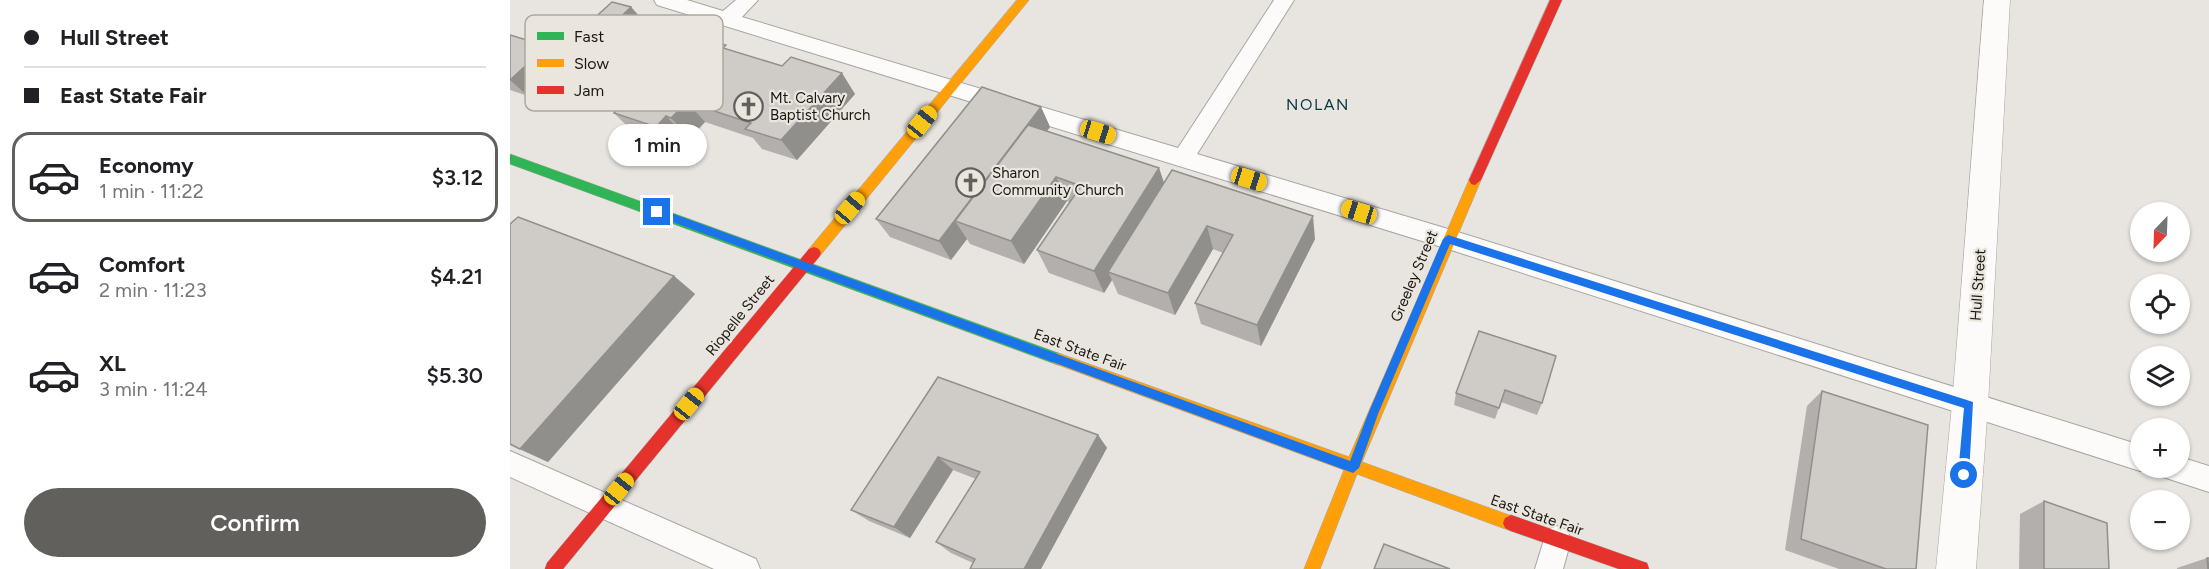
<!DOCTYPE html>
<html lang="en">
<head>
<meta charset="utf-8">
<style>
  body { margin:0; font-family:Figtree,sans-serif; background:#f6f6f6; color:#202124; height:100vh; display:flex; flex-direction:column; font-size:22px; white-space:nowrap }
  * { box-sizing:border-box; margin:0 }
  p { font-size:20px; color:#757577 }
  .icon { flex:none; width:33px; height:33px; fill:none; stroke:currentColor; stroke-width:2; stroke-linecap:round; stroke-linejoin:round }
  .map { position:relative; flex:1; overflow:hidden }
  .panel { display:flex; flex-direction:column; background:#fff; width:510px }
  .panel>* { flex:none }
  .top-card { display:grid; align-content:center; height:132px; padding:0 24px; background:#fff }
  .needle { width:39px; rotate:203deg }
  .buttons { position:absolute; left:1620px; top:202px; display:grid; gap:12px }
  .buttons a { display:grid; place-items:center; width:60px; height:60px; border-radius:50%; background:#fff; box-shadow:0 2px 4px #0004; font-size:30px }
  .end { position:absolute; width:27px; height:27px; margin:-14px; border:8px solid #1a73e8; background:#fff; box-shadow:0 0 0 3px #fff }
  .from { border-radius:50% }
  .bubble { position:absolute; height:42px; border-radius:21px; background:#fff; box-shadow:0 2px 4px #0004; font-size:20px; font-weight:600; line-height:42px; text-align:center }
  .car { position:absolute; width:18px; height:36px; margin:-18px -9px; border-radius:8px; box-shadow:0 0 4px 2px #0007; background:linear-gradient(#f5c518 24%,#345 0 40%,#f5c518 0 76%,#345 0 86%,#f5c518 0) }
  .top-card b { display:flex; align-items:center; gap:21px; height:57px; font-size:22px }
  .top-card b+b { border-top:2px solid #e0e0e0 }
  .top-card i { width:15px; height:15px; background:#202124 }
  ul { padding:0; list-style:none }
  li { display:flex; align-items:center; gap:18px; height:90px; margin:0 12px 9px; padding:0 12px; border:3px solid transparent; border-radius:18px }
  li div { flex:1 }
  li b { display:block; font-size:22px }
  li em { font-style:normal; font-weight:600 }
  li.active { border-color:#62605c }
  li>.icon { width:54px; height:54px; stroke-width:1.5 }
  .primary-button { display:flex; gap:12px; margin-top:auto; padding:12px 24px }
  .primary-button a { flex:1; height:69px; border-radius:36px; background:#62605c; color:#fff; font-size:24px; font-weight:600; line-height:69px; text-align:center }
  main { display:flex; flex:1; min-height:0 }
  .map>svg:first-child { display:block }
</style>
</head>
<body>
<main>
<section class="panel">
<div class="top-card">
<b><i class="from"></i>Hull Street</b>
<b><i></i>East State Fair</b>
</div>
<ul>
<li class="active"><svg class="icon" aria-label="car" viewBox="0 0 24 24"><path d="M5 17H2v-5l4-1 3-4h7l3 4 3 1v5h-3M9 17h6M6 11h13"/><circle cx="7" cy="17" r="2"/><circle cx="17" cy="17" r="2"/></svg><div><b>Economy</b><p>1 min · 11:22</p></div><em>$3.12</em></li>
<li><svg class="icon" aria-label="car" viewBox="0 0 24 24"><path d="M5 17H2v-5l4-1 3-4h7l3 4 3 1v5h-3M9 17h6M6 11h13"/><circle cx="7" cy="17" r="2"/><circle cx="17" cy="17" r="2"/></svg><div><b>Comfort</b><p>2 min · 11:23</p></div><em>$4.21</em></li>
<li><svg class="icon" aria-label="car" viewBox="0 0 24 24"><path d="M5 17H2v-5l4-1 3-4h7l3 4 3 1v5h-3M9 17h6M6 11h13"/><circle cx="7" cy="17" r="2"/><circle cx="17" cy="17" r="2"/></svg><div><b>XL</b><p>3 min · 11:24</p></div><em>$5.30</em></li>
</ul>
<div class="primary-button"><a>Confirm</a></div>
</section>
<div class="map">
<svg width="1699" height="569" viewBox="0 0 1699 569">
  <rect width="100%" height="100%" fill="#e8e5e0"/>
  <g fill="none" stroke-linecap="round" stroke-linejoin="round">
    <defs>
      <g id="lane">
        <path d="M 144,0 L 177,0 L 213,11 L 226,0 L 248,0 L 232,17 L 668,148 L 764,0 L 784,0 L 687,154 L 938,229 L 1630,445 L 1630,468 L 1637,468 L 1630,471 L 938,249 L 147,5 Z"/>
        <path d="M 0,451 L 246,559 L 250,569 L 204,569 L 0,477 Z"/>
        <path d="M 1670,457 L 1699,466 L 1699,492 L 1653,477 L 1649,468 L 1670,468 Z"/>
        <path d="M 1047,526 L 1057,530 L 1061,540 L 1053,569 L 1025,569 L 1037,530 Z"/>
      </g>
      <path id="street" d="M 1474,0 L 1500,0 L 1478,405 L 1466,569 L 1426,569 L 1442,405 Z"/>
      <path id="fast" d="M 0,154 L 548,353 L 553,355 L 555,359 L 553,363 L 548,365 L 0,164 Z"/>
      <g id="slow">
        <path d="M 507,0 L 519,0 L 309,257 L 299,257 L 297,253 L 299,249 Z"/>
        <path d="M 965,175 L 971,180 L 852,462 L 1007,518 L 1009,523 L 1007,528 L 1001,531 L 847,474 L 810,569 L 794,569 L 834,470 L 543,363 L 541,359 L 543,355 L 548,353 L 839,457 L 959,180 Z"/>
      </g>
      <g id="jam">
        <path d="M 1040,0 L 1052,0 L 971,180 L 965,185 L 961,184 L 959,180 Z"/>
        <path d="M 304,247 L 309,249 L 311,253 L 309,257 L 53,569 L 35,569 L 37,563 L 299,249 Z"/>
        <path d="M 1001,515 L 1131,561 L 1137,563 L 1139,569 L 1109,569 L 1001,531 L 995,528 L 993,523 L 995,518 Z"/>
      </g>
    </defs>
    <!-- lane casing -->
    <use href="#lane" stroke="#a7a5a1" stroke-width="2"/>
    <!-- street casing -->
    <use href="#street" stroke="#a7a5a1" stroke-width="1"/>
    <!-- fast casing -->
    <use href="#fast" stroke="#a7a5a1" stroke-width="1"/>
    <!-- slow casing -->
    <use href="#slow" stroke="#a7a5a1" stroke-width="1"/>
    <!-- jam casing -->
    <use href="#jam" stroke="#a7a5a1" stroke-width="1"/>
    <!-- lane -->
    <use href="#lane" fill="#fcfbfa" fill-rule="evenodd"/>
    <!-- street -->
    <use href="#street" fill="#fcfbfa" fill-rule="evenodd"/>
    <!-- fast -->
    <use href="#fast" fill="#30b455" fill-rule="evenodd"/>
    <!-- slow -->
    <use href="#slow" fill="#ff9f0a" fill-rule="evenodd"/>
    <!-- jam -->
    <use href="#jam" fill="#e5322d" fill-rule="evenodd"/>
  </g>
  <!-- wall -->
  <g fill="#b2afac">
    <path d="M 121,7 L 129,16 L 106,38 L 87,32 L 79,23 Z"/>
    <path d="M 0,35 L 54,62 L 18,96 L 0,90 Z"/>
    <path d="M 219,50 L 345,94 L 287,160 L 252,149 L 243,138 L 195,122 L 180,138 L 175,136 L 165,147 L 124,133 L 104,113 L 113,103 L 110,100 Z"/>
    <path d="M 531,107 L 540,127 L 537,131 L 649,168 L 654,183 L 805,239 L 751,346 L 691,324 L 685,303 L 713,253 L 703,249 L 665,315 L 608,294 L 602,280 L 594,293 L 539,273 L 527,250 L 559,202 L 557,201 L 514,264 L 460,244 L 457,239 L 441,260 L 380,237 L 366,219 Z"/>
    <path d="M 0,224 L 164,276 L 185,294 L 38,462 L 0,445 Z"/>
    <path d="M 969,331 L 1032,403 L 1027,415 L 991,402 L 985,419 L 944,405 L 946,393 Z"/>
    <path d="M 428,377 L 588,435 L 597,448 L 463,563 L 441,553 L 426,542 L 466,479 L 443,470 L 400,538 L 359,521 L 341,510 Z"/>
    <path d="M 1312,391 L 1406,569 L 1329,569 L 1275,550 L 1297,406 Z"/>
    <path d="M 1534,501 L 1599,569 L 1509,569 L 1510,514 Z"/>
    <path d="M 1697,558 L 1699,569 L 1667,569 L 1667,568 Z"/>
  </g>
  <!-- shaded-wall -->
  <g fill="#918f8c">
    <path d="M 121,7 L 129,16 L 106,38 L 98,29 Z"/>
    <path d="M 37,46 L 54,62 L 18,96 L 0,80 Z"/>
    <path d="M 332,73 L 345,94 L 287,160 L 271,140 Z"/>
    <path d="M 177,102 L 195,122 L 180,138 L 161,118 Z"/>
    <path d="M 531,107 L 540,127 L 465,228 L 445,221 L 457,239 L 441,260 L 429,241 Z"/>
    <path d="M 156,116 L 175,136 L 165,147 L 146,127 Z"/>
    <path d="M 649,168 L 657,192 L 598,272 L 602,280 L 594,293 L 584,271 Z"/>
    <path d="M 546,177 L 557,201 L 514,264 L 501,241 Z"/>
    <path d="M 803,216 L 805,239 L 751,346 L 747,325 Z"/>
    <path d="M 697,226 L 703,249 L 665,315 L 658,293 Z"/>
    <path d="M 164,276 L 185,294 L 38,462 L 10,449 Z"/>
    <path d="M 588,435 L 597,448 L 531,569 L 514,569 Z"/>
    <path d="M 428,457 L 443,470 L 400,538 L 384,527 Z"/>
  </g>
  <!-- building -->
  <g fill="#cfccc8" stroke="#918f8c" stroke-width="1.5">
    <path d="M 102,2 L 121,7 L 98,29 L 79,23 Z"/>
    <path d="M 179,34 L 216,45 L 213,48 L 272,66 L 281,57 L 332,73 L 271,140 L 235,129 L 241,123 L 177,102 L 161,118 L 156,116 L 146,127 L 104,113 L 115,102 L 110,100 Z"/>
    <path d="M 0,35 L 37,46 L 0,80 Z"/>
    <path d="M 472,87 L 531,107 L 429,241 L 366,219 Z"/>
    <path d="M 518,125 L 649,168 L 584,271 L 527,250 L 571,186 L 546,177 L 501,241 L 445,221 Z"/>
    <path d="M 662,170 L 803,216 L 747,325 L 685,303 L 723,235 L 697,226 L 658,293 L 598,272 Z"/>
    <path d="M 8,217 L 164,276 L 10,449 L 0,444 L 0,224 Z"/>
    <path d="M 969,331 L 1046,356 L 1032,403 L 995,390 L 989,408 L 946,393 Z"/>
    <path d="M 428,377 L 588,435 L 514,569 L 460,569 L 465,559 L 426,542 L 470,472 L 428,457 L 384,527 L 341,510 Z"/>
    <path d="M 1312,391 L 1418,425 L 1406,569 L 1376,569 L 1291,539 Z"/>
    <path d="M 1534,501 L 1597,523 L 1599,569 L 1534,569 Z"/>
    <path d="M 874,544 L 940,569 L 864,569 Z"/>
    <path d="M 1697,558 L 1699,558 L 1699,569 L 1698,569 Z"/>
  </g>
  <!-- route -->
  <path fill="#1a73e8" d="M 147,208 L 840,461 L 858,414 L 933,239 L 938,235 L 1463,402 L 1459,475 L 1454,481 L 1448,475 L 1454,408 L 940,244 L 868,414 L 849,468 L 843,473 L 144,215 L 144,210 Z"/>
  <!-- icons -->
  <defs>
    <symbol id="church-ring" viewBox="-11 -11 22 22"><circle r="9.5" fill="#ebe6dd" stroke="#62605c" stroke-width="1.5"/><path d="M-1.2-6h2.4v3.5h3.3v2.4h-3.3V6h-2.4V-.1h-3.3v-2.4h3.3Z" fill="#62605c"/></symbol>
  </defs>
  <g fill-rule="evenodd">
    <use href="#church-ring" x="222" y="90" width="33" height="33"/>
    <use href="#church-ring" x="444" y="166" width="33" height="33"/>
  </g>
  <g text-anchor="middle" stroke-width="4.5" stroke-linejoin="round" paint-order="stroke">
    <!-- poi labels -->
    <g font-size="15" fill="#1a1815" stroke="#ebe6dd" text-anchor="start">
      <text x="260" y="103">Mt. Calvary<tspan x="260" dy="17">Baptist Church</tspan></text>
      <text x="482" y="178">Sharon<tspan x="482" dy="17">Community Church</tspan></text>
    </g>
    <!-- street labels -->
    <g font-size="15" fill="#1a1815" stroke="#ebe6dd">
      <text transform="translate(904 276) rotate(-67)" y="5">Greeley Street</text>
      <text transform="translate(1468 285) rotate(-86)" y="5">Hull Street</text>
      <text transform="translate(230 315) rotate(-51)" y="5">Riopelle Street</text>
      <text transform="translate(570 350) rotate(20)" y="5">East State Fair</text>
      <text transform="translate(1027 515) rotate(19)" y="5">East State Fair</text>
    </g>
    <!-- neighbourhood labels -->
    <g font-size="16" letter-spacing="1.5" fill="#07394d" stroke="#ebe6dd">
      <text x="808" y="110">NOLAN</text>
    </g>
  </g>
  <!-- legend -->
  <rect x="15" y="15" width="198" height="96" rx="9" fill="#ebe6dd" stroke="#aca8a1" stroke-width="1.5"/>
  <rect x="27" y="32" width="27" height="8" fill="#30b455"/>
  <rect x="27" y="59" width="27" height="8" fill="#ff9f0a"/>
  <rect x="27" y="86" width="27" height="8" fill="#e5322d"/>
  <g font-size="16" fill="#1a1815">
    <text x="64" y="42">Fast</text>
    <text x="64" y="69">Slow</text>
    <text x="64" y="96">Jam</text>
  </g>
</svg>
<div class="buttons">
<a><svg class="needle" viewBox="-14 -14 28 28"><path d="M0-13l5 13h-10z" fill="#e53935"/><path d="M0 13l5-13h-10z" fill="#757577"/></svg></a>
<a><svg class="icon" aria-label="locate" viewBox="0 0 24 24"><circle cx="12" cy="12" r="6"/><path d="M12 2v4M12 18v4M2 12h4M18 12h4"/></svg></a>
<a><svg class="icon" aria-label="layers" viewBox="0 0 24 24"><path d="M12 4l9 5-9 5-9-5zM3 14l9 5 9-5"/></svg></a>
<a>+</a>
<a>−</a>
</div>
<i class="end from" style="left:1454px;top:475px"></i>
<i class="end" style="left:147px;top:212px"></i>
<div class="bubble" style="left:98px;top:124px;width:99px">1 min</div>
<i class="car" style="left:412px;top:122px;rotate:39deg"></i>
<i class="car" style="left:588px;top:132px;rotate:107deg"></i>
<i class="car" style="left:739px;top:179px;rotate:107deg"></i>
<i class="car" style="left:340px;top:208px;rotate:40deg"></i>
<i class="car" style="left:849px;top:212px;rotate:287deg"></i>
<i class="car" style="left:179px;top:404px;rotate:39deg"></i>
<i class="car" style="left:109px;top:489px;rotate:39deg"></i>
</div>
</main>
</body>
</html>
